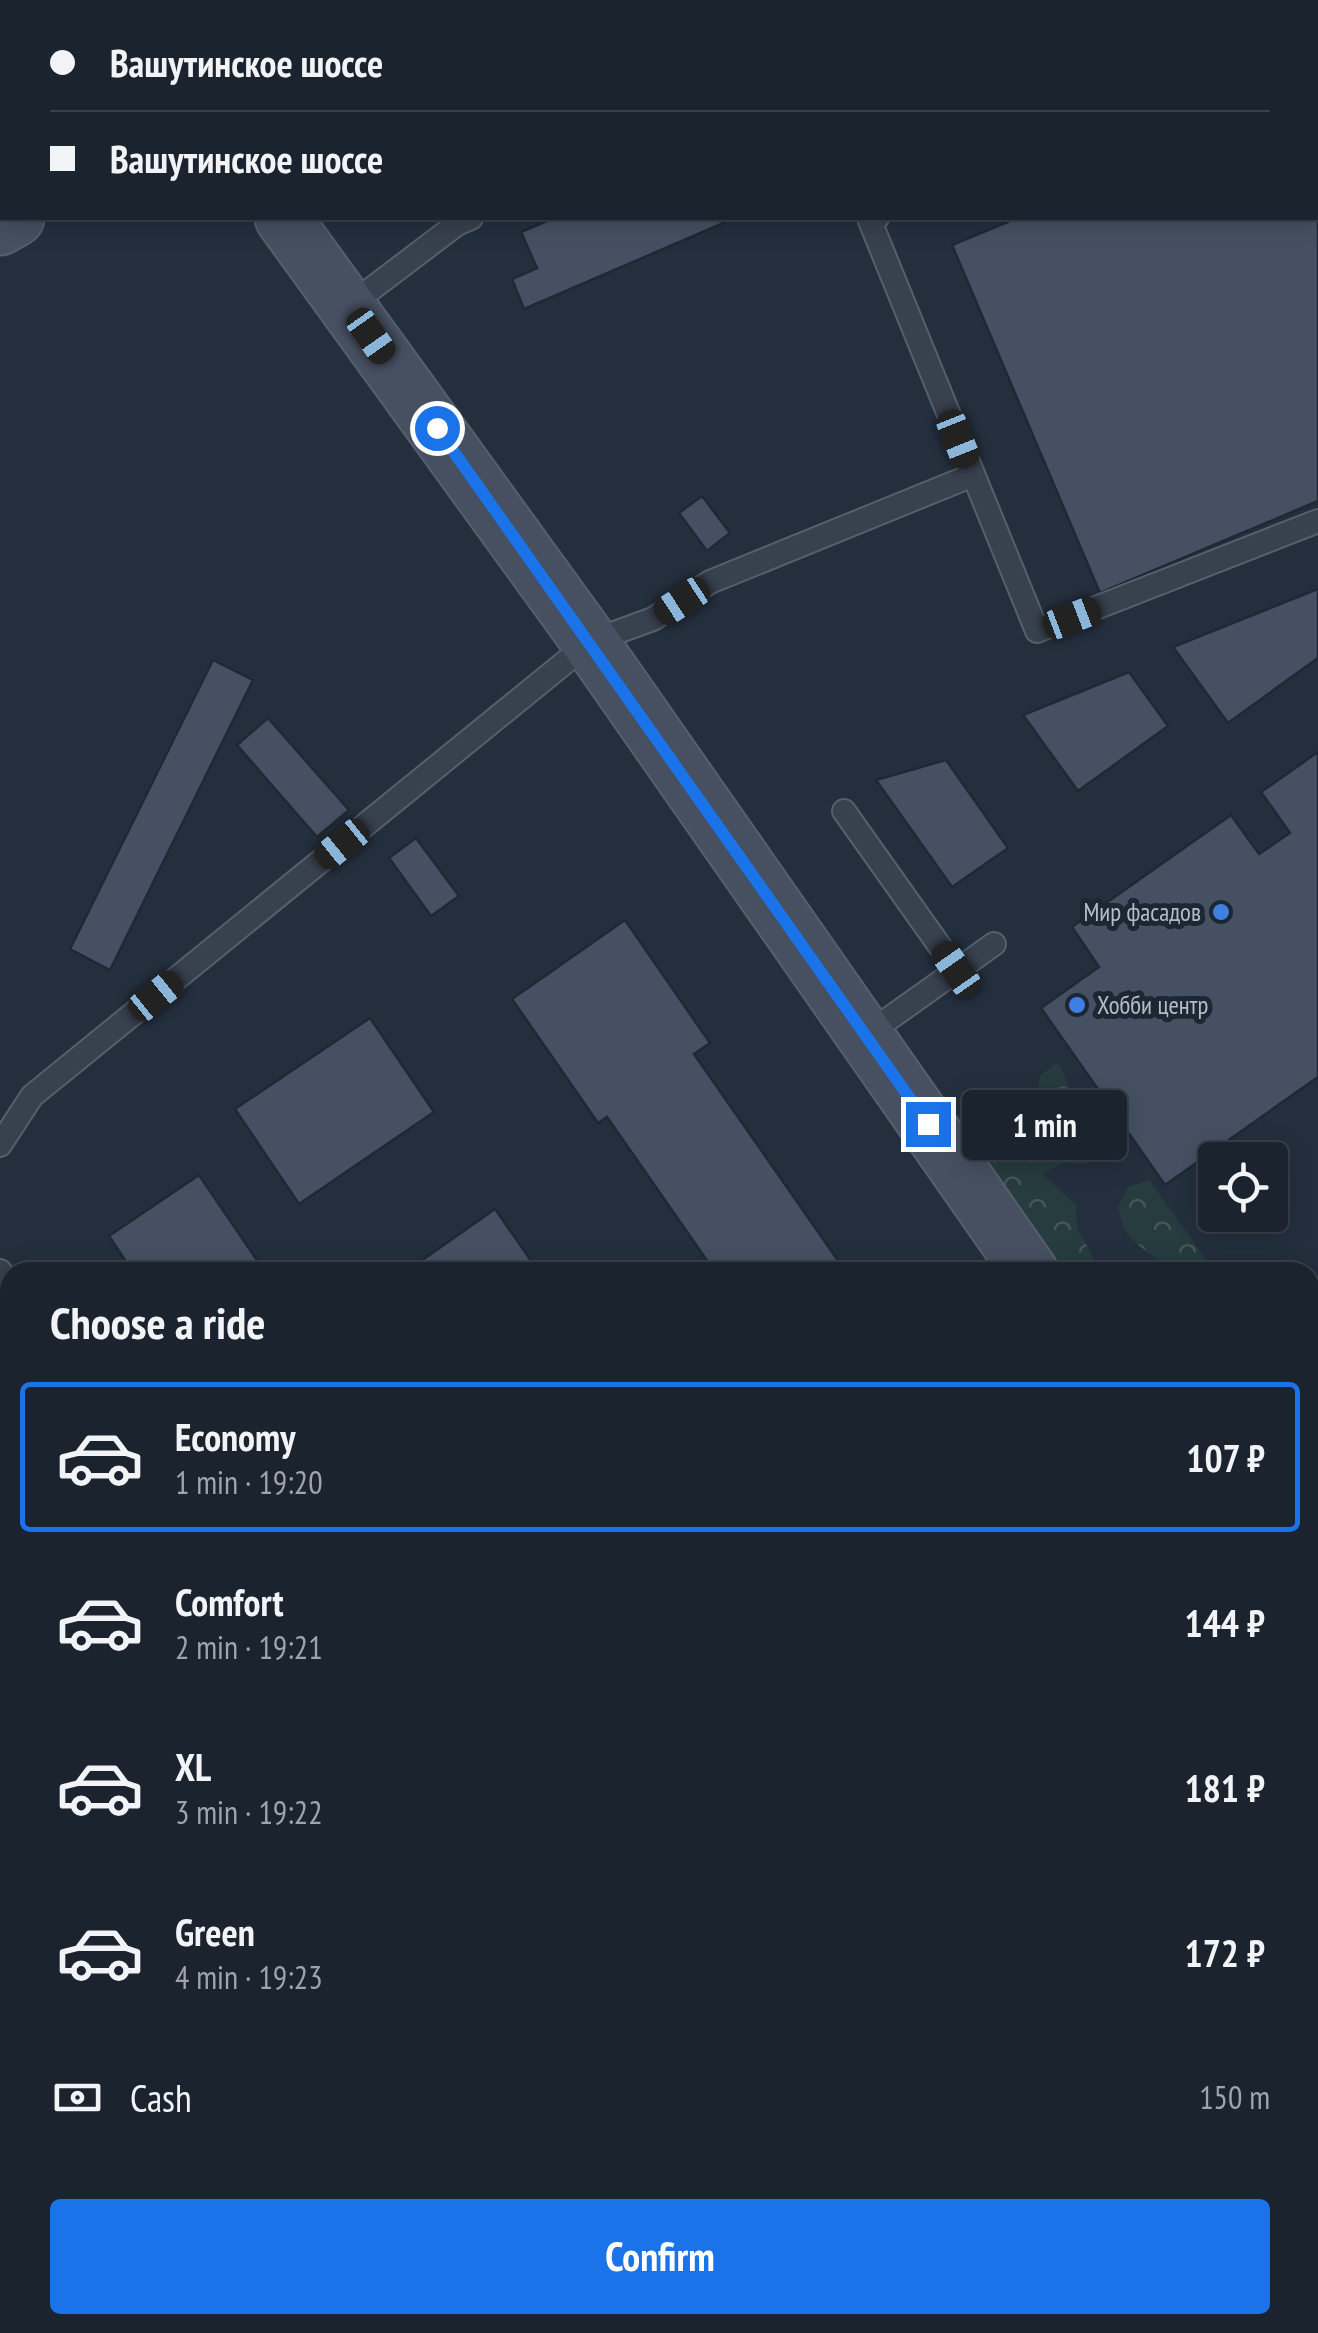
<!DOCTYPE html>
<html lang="en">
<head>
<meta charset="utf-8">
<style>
  body { margin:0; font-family:"PT Sans Narrow",sans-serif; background:#242b36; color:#f1f3f6; height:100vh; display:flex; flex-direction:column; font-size:38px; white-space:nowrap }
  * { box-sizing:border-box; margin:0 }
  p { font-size:32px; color:#a0a4aa }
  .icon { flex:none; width:55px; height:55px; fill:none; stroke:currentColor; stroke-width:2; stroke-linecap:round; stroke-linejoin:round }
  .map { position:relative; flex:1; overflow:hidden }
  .sheet { position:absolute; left:0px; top:1262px; width:1320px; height:1072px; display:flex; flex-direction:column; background:#1b232e; border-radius:30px 30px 0 0; box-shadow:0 5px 25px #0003,0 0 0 2px #39404a }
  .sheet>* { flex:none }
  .banner { position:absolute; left:0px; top:0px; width:1320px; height:220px; box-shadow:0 5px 25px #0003,0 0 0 2px #39404a; display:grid; align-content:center; height:220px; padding:0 50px; background:#1b232e }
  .controls { position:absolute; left:1198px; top:1142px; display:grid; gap:20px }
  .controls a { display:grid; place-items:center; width:90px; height:90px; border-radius:10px; background:#1b232e; box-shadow:0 5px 25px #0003,0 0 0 2px #39404a; font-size:50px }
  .end { position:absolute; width:45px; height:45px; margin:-22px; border:12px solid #1a73e8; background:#fff; box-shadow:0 0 0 5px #fff }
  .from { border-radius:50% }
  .bubble { position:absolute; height:70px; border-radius:10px; background:#1b232e; box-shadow:0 5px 25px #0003,0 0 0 2px #39404a; font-size:32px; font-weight:600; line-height:70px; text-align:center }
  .car { position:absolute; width:30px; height:60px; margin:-30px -15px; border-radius:12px; box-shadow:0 0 8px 2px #0007; background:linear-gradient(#222 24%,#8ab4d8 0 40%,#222 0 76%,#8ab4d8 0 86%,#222 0) }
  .banner b { display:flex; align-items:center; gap:35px; height:95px; font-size:38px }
  .banner b+b { border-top:2px solid #39404a }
  .banner i { width:25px; height:25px; background:#f1f3f6 }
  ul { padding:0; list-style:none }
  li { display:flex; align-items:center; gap:30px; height:150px; margin:0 20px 15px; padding:0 30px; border:5px solid transparent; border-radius:10px }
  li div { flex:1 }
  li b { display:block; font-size:38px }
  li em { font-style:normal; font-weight:600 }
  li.current { border-color:#1a73e8 }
  li>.icon { width:90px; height:90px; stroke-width:1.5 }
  h2 { padding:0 50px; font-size:45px; line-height:120px }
  .pay { display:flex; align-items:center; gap:25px; height:110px; padding:0 50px; font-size:38px }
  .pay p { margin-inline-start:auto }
  .cta { display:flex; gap:20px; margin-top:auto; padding:20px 50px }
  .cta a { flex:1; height:115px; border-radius:10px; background:#1a73e8; color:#fff; font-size:40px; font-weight:600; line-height:115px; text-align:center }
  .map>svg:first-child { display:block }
</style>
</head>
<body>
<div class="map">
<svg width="1318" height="2333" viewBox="0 0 1318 2333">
  <defs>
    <pattern id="forest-crowns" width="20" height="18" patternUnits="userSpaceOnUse" patternTransform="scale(2.5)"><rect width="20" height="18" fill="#263c3f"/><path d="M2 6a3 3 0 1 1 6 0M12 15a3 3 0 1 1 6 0" fill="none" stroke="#435659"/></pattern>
  </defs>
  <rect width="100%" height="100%" fill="#242f3e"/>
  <!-- forest -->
  <g fill="url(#forest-crowns)">
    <path d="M 1058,1062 L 1077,1105 L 1093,1122 L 1101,1144 L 1086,1164 L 1063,1163 L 1042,1174 L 1076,1205 L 1077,1229 L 1102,1272 L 1051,1272 L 949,1131 L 954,1115 L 970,1112 L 978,1126 L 1000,1132 L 1037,1101 L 1040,1076 Z"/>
    <path d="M 1149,1180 L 1215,1272 L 1169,1272 C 1158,1255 1137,1249 1126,1231 C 1122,1225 1120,1215 1118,1207 L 1128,1187 Z"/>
    <path d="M 1310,1500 L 1318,1504 L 1318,1597 L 1310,1594 Z"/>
  </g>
  <!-- building -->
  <g fill="#455162" stroke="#1f2835" stroke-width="2.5">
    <path d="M 1056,0 L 1215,0 L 1215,1 L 1051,2 Z"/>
    <path d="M 1246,0 L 1318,0 L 1318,25 L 1318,2 Z"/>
    <path d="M 1318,125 L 1318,501 L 1100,593 L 952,245 L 1017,218 L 1318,218 Z"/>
    <path d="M 554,218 L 735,218 L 524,309 L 512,279 L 537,268 L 521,232 Z"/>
    <path d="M 702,496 L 730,533 L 707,551 L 679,513 Z"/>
    <path d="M 1318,589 L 1318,658 L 1228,723 L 1173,647 Z"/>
    <path d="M 213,660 L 253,680 L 110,970 L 70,949 Z"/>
    <path d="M 1129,672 L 1168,726 L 1078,791 L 1023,715 Z"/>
    <path d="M 268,718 L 349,810 L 317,837 L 237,745 Z"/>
    <path d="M 1318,752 L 1318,1077 L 1165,1185 L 1041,1008 L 1099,967 L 1072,927 L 1231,815 L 1259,854 L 1290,833 L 1261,792 Z"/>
    <path d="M 946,760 L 1008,848 L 952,887 L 876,780 Z"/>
    <path d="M 416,838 L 459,896 L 431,916 L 389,858 Z"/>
    <path d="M 625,920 L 710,1043 L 694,1054 L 846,1272 L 715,1272 L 607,1117 L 598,1123 L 512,999 Z"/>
    <path d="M 370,1018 L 434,1112 L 299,1204 L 235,1109 Z"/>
    <path d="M 199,1175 L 265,1272 L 133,1272 L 109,1236 Z"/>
    <path d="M 495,1209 L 539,1272 L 429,1272 L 421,1261 Z"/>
    <path d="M 1318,1311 L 1318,1387 L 1310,1376 L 1310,1317 Z"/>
    <path d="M 0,1450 L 10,1454 L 10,1728 L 0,1752 Z"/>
    <path d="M 1310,1935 L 1318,1947 L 1318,2085 L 1310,2091 Z"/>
    <path d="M 10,2137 L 10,2208 L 0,2194 L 0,2144 Z"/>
    <path d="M 0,2221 L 10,2235 L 10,2325 L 18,2325 L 7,2333 L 0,2333 Z"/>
    <path d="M 1318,2264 L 1318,2299 L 1310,2304 L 1310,2268 Z"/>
    <path d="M 167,2325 L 226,2325 L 232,2333 L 155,2333 Z"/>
    <path d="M 755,2325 L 829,2325 L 834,2333 L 759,2333 Z"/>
    <path d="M 833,2325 L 851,2325 L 855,2333 L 837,2333 Z"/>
    <path d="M 1144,2325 L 1281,2325 L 1287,2333 L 1134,2333 Z"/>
  </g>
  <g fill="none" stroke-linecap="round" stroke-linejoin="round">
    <defs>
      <g id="lane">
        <path d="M 795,0 L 797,2"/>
        <path d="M 832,2 L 834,0"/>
        <path d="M 937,2 L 943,0"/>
        <path d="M 877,218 L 870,221 L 1037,631 L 1318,521"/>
        <path d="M 349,306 L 457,224 L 471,218"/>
        <path d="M 844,811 L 956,969"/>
        <path d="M 866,1035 L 994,944"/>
        <path d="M 0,1145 L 32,1096 L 590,642 L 653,619 L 710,582 L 973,475"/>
        <path d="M 0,1271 L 10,1286"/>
        <path d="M 1310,1618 L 1318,1612"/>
        <path d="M 0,1854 L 10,1829"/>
        <path d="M 1310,2113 L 1318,2107"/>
        <path d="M 302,2325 L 307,2333"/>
        <path d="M 64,2333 L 75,2325"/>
      </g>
      <g id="secondary">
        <path d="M 129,0 L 131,2"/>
        <path d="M 283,218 L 590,642 L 1030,1272"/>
        <path d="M 0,227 L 16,218"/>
        <path d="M 1310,1676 L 1318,1687"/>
      </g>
    </defs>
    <!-- lane casing -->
    <use href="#lane" stroke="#565f6c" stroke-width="26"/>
    <!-- secondary casing -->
    <use href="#secondary" stroke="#565f6c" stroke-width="59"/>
    <!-- path -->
    <path stroke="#44595c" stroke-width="6" stroke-dasharray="8 8" stroke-linecap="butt" d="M 242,2 L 247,0"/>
    <!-- lane -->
    <use href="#lane" stroke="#38414e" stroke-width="22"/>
    <!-- secondary -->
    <use href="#secondary" stroke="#465061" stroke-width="55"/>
  </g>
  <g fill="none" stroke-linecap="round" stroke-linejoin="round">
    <!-- route -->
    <path stroke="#1a73e8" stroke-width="12" d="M 437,428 L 928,1124"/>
  </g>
  <!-- markers -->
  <g fill="#3f7fe0" stroke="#1d2633" stroke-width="4">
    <circle cx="1221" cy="912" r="10"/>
    <circle cx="1077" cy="1005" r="10"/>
  </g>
  <g text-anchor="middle" stroke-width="10" stroke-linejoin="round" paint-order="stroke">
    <!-- poi labels -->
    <g font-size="25" fill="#b4bcc9" stroke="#1d2633" text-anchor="end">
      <text x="1201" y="921">Мир фасадов</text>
      <text x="1097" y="1014" text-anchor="start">Хобби центр</text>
    </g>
  </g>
</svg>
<div class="controls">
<a><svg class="icon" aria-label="locate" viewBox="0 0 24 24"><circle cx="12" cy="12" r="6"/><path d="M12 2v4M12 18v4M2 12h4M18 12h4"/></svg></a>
</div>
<i class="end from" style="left:437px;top:428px"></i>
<i class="end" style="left:928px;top:1124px"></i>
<div class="bubble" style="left:962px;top:1090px;width:165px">1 min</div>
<i class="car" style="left:371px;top:336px;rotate:145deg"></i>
<i class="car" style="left:958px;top:439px;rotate:158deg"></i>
<i class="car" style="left:682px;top:601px;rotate:237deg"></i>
<i class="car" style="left:1072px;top:618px;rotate:69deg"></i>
<i class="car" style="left:342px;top:844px;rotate:231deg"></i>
<i class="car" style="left:956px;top:969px;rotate:325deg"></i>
<i class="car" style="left:156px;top:996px;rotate:51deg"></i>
<div class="banner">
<b><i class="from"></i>Вашутинское шоссе</b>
<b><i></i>Вашутинское шоссе</b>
</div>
<section class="sheet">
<h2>Choose a ride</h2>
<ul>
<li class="current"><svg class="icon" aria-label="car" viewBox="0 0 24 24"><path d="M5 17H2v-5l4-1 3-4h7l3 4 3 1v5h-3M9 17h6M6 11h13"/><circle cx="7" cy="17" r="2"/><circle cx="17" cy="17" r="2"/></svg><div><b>Economy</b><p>1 min · 19:20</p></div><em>107 ₽</em></li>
<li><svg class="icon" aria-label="car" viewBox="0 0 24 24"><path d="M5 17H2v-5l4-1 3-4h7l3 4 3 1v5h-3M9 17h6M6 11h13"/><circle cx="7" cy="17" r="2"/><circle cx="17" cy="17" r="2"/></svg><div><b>Comfort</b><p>2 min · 19:21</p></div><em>144 ₽</em></li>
<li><svg class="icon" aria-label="car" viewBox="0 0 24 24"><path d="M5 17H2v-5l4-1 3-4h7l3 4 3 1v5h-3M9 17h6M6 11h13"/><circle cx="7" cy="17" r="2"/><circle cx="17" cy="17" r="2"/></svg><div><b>XL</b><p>3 min · 19:22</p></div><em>181 ₽</em></li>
<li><svg class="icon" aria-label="car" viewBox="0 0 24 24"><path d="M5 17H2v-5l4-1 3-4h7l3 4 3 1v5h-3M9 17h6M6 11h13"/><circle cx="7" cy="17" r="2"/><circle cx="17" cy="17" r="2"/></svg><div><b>Green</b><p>4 min · 19:23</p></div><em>172 ₽</em></li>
</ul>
<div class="pay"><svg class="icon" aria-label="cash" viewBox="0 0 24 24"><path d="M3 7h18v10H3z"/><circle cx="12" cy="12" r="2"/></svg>Cash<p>150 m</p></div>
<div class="cta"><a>Confirm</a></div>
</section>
</div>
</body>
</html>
